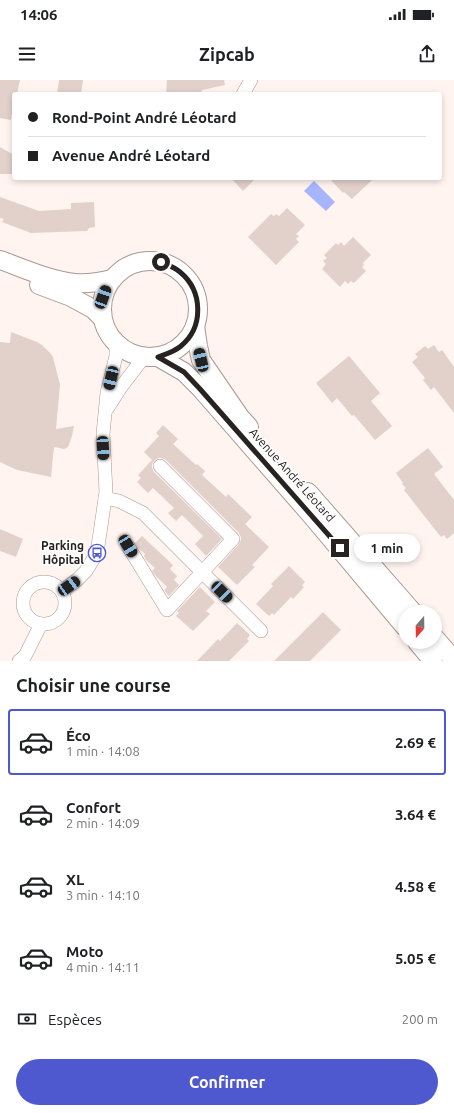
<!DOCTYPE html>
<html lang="fr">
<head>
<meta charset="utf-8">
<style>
  body { margin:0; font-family:Ubuntu,sans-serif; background:#f6f6f6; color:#202124; height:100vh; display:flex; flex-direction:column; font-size:15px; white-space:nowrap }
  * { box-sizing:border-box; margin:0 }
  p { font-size:13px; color:#757577 }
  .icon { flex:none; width:22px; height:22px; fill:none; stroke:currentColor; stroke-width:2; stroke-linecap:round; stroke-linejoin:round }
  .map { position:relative; height:581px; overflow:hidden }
  .details { display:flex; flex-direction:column; background:#fff; flex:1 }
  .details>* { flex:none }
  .guide { position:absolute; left:12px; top:12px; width:430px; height:88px; border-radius:4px; box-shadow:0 2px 6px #0003; display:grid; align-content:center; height:88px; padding:0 16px; background:#fff }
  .needle { width:26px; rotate:200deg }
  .controls { position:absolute; left:398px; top:525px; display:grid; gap:8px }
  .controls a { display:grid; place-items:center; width:44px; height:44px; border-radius:50%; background:#fff; box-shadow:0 2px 6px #0003; font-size:20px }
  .end { position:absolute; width:18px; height:18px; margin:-9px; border:5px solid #282220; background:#fff; box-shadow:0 0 0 2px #fff }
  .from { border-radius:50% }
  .bubble { position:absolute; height:28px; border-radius:14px; background:#fff; box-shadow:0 2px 6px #0003; font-size:13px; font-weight:600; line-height:28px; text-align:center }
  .car { position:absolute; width:12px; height:24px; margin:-12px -6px; border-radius:5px; box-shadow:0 0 3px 1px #0007; background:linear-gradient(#222 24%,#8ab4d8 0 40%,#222 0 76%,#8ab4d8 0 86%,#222 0) }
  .guide b { display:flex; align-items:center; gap:14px; height:38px; font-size:15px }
  .guide b+b { border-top:1px solid #e0e0e0 }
  .guide i { width:10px; height:10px; background:#202124 }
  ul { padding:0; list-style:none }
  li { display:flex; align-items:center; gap:12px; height:66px; margin:0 8px 6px; padding:0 8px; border:2px solid transparent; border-radius:4px }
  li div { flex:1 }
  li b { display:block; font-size:15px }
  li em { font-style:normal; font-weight:600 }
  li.active { border-color:#4f59cf }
  li>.icon { width:36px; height:36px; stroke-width:1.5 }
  h2 { padding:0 16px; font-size:18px; line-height:48px }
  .pay { display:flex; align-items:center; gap:10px; height:44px; padding:0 16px; font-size:15px }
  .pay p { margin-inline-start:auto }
  .primary-button { display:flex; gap:8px; margin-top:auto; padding:8px 16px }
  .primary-button a { flex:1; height:46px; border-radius:24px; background:#4f59cf; color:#fff; font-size:16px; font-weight:600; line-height:46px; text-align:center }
  .status { display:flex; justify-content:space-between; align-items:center; height:28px; padding:0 20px; background:#fff; direction:ltr }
  .status svg { height:11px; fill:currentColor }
  header { display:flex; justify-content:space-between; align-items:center; height:52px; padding:0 16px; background:#fff; font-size:18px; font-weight:600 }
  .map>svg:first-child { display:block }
</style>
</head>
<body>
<div class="status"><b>14:06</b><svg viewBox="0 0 49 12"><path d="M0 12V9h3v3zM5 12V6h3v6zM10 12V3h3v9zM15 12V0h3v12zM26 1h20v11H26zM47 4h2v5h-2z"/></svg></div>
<header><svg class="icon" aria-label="menu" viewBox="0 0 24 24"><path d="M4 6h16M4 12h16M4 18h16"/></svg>Zipcab<svg class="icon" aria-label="share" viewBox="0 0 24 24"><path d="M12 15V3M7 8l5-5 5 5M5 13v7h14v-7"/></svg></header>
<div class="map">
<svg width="454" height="581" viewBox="0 0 454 581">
  <rect width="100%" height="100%" fill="#fff4f0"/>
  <!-- water -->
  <path fill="#a6b5fe" d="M 314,101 L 335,122 L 326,131 L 304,111 Z"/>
  <!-- building -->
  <g fill="#e2d0cb">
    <path d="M 0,0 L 20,0 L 17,14 L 14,14 L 11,40 L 0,38 Z"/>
    <path d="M 59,0 L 83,0 L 81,14 L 57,14 Z"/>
    <path d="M 167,0 L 224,0 L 225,5 L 202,10 L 201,14 L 166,14 Z"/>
    <path d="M 0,67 L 14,75 L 14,94 L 0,94 Z"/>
    <path d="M 231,98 L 256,98 L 243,111 Z"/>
    <path d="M 329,98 L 374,98 L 352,119 L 344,112 L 343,113 Z"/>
    <path d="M 0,117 L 39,131 L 71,129 L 71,123 L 94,122 L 95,147 L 89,148 L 87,151 L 31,153 L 2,142 L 4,139 L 0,138 Z"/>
    <path d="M 287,128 L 305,145 L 296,154 L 299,156 L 296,159 L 299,162 L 276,185 L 248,157 L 271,134 L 274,136 L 276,134 L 279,136 Z"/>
    <path d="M 353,157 L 371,175 L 363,183 L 364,185 L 362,187 L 366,191 L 354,203 L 351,201 L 348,204 L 345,201 L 340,207 L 322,189 L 326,184 L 323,181 L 327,178 L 324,175 L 336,163 L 338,165 L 341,162 L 344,166 Z"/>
    <path d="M 11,252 L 37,262 L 42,265 L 50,273 L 53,277 L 60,305 L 56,349 L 74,346 L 72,356 L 68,367 L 64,369 L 54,367 L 51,397 L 17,390 L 0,382 L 0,262 L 10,263 Z"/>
    <path d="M 434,265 L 439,272 L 442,270 L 454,287 L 454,333 L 434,307 L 431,310 L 423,300 L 425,298 L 412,282 L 418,277 L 415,274 L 425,266 L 428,269 Z"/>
    <path d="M 349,276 L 380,313 L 371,321 L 392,346 L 375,360 L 354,335 L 352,336 L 337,318 L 332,323 L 316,303 Z"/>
    <path d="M 163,345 L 178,359 L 173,364 L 196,385 L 197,384 L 205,391 L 202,395 L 226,417 L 228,414 L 252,437 L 245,444 L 269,467 L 252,485 L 255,487 L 237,505 L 218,487 L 239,464 L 241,460 L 241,457 L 239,453 L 166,380 L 162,378 L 158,378 L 155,380 L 152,384 L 152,388 L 154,392 L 222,459 L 206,476 L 195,464 L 203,456 L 182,435 L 176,441 L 168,433 L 174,428 L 153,408 L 148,413 L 137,402 L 141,398 L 138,395 L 152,380 L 144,372 L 159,356 L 156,353 Z"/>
    <path d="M 428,368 L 443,387 L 434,394 L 454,420 L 454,453 L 447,459 L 444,455 L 441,457 L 422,433 L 404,410 L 406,408 L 402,404 L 403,403 L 396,393 Z"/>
    <path d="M 0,449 L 23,459 L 16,477 L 0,471 Z"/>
    <path d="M 142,456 L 173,485 L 170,489 L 177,496 L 174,500 L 179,505 L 169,516 L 164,510 L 167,507 L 155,495 L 152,491 L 155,488 L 146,480 L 144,476 L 145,474 L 138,468 L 135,463 Z"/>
    <path d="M 289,486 L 305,502 L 302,505 L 304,507 L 293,519 L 291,517 L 274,535 L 272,533 L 269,536 L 256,524 L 273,506 L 271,504 Z"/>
    <path d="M 200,507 L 215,522 L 206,531 L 210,534 L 193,551 L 176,536 L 179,533 L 177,531 Z"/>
    <path d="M 323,532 L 341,550 L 310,581 L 274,581 Z"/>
    <path d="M 237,543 L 250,555 L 247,559 L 249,561 L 229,581 L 197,581 L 218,559 L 220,561 Z"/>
  </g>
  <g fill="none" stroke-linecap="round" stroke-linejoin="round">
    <defs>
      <g id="street">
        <path d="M 243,14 L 251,0"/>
        <path d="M 107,329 L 121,307 L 144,277"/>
        <path d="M 105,418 L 119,421 L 143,433 L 261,551"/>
        <path d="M 128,466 L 167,530 L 233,459 L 160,386"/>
        <circle cx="44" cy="523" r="21"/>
        <path d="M 62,511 L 77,500 L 86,491 L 97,473 L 106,412 L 103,354 L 107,313 L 116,276 L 116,263"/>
        <path d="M 19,581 L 25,576 L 41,544"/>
      </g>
      <g id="secondary">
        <path d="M 0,180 C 23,188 51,201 75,203 C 88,204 100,202 112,199"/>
        <circle cx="150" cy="229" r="48"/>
        <path d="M 39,205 L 71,217 L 93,229 L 102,238"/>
        <path d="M 195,246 L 198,266 L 201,280 L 240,337 L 249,347"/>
        <path d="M 158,277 L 184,292 L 201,309 L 311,435 L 405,547"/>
        <path d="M 308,412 L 413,532"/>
        <path d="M 435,558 L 454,580"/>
        <path d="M 417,562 L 433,581"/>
      </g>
    </defs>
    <!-- street casing -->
    <use href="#street" stroke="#a99893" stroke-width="14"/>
    <!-- secondary casing -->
    <use href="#secondary" stroke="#a99893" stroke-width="20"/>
    <!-- street -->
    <use href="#street" stroke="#fff" stroke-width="13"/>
    <!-- secondary -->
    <use href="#secondary" stroke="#fff" stroke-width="18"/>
  </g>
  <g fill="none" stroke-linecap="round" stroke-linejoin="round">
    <!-- route -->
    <path stroke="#282220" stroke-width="5" d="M 161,182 C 168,185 174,187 180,192 C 203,211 204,247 181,266 C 174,272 166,274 158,277 L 184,292 L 200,309 L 340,468"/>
  </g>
  <!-- icons -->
  <defs>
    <symbol id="bus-ring" viewBox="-11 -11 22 22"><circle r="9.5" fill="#fff" stroke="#4f59cf" stroke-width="1.5"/><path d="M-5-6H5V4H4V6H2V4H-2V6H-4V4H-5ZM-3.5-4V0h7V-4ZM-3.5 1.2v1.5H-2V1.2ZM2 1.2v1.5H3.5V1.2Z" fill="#4f59cf"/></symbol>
  </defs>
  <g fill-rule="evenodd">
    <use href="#bus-ring" x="87" y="463" width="20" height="20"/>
  </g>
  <g text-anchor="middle" stroke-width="3.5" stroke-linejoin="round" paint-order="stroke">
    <!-- street labels -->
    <g font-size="12" fill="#282220" stroke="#fff">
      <text transform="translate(292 395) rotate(48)" y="4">Avenue André Léotard</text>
    </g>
    <!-- poi labels -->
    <g font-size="12" font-weight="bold" fill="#282220" stroke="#fff" text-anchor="end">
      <text x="84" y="470">Parking<tspan x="84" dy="14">Hôpital</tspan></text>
    </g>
  </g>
</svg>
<div class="controls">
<a><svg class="needle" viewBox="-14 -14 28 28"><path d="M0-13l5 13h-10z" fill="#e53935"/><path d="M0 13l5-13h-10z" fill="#757577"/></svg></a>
</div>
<i class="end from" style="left:161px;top:182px"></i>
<i class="end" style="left:340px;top:468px"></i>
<div class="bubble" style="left:354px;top:454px;width:66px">1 min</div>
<i class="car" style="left:103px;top:217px;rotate:20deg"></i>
<i class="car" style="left:201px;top:280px;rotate:347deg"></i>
<i class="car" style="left:111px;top:298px;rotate:193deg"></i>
<i class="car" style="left:103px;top:368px;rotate:177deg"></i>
<i class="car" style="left:128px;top:466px;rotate:149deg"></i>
<i class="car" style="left:69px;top:506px;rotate:55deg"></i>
<i class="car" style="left:222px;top:512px;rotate:135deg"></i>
<div class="guide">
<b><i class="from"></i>Rond-Point André Léotard</b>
<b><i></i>Avenue André Léotard</b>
</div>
</div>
<section class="details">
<h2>Choisir une course</h2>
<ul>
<li class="active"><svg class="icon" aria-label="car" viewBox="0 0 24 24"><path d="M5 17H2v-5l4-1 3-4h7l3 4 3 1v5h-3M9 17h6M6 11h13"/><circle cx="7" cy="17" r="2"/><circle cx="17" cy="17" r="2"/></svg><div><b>Éco</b><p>1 min · 14:08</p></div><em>2.69 €</em></li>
<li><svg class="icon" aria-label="car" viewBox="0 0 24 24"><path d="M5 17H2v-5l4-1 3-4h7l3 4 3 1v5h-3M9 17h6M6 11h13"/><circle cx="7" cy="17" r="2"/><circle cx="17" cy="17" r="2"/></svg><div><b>Confort</b><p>2 min · 14:09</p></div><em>3.64 €</em></li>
<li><svg class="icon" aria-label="car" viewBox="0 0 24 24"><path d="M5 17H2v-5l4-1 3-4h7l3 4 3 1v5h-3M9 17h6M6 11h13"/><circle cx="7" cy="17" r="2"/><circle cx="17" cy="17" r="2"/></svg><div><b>XL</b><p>3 min · 14:10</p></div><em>4.58 €</em></li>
<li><svg class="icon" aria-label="car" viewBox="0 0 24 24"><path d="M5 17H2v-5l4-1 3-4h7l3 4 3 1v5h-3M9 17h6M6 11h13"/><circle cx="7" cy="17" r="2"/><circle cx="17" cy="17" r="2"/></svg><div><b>Moto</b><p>4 min · 14:11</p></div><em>5.05 €</em></li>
</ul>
<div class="pay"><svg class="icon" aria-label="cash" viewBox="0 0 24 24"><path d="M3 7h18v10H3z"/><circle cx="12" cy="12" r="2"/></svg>Espèces<p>200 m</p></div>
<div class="primary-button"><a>Confirmer</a></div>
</section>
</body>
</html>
